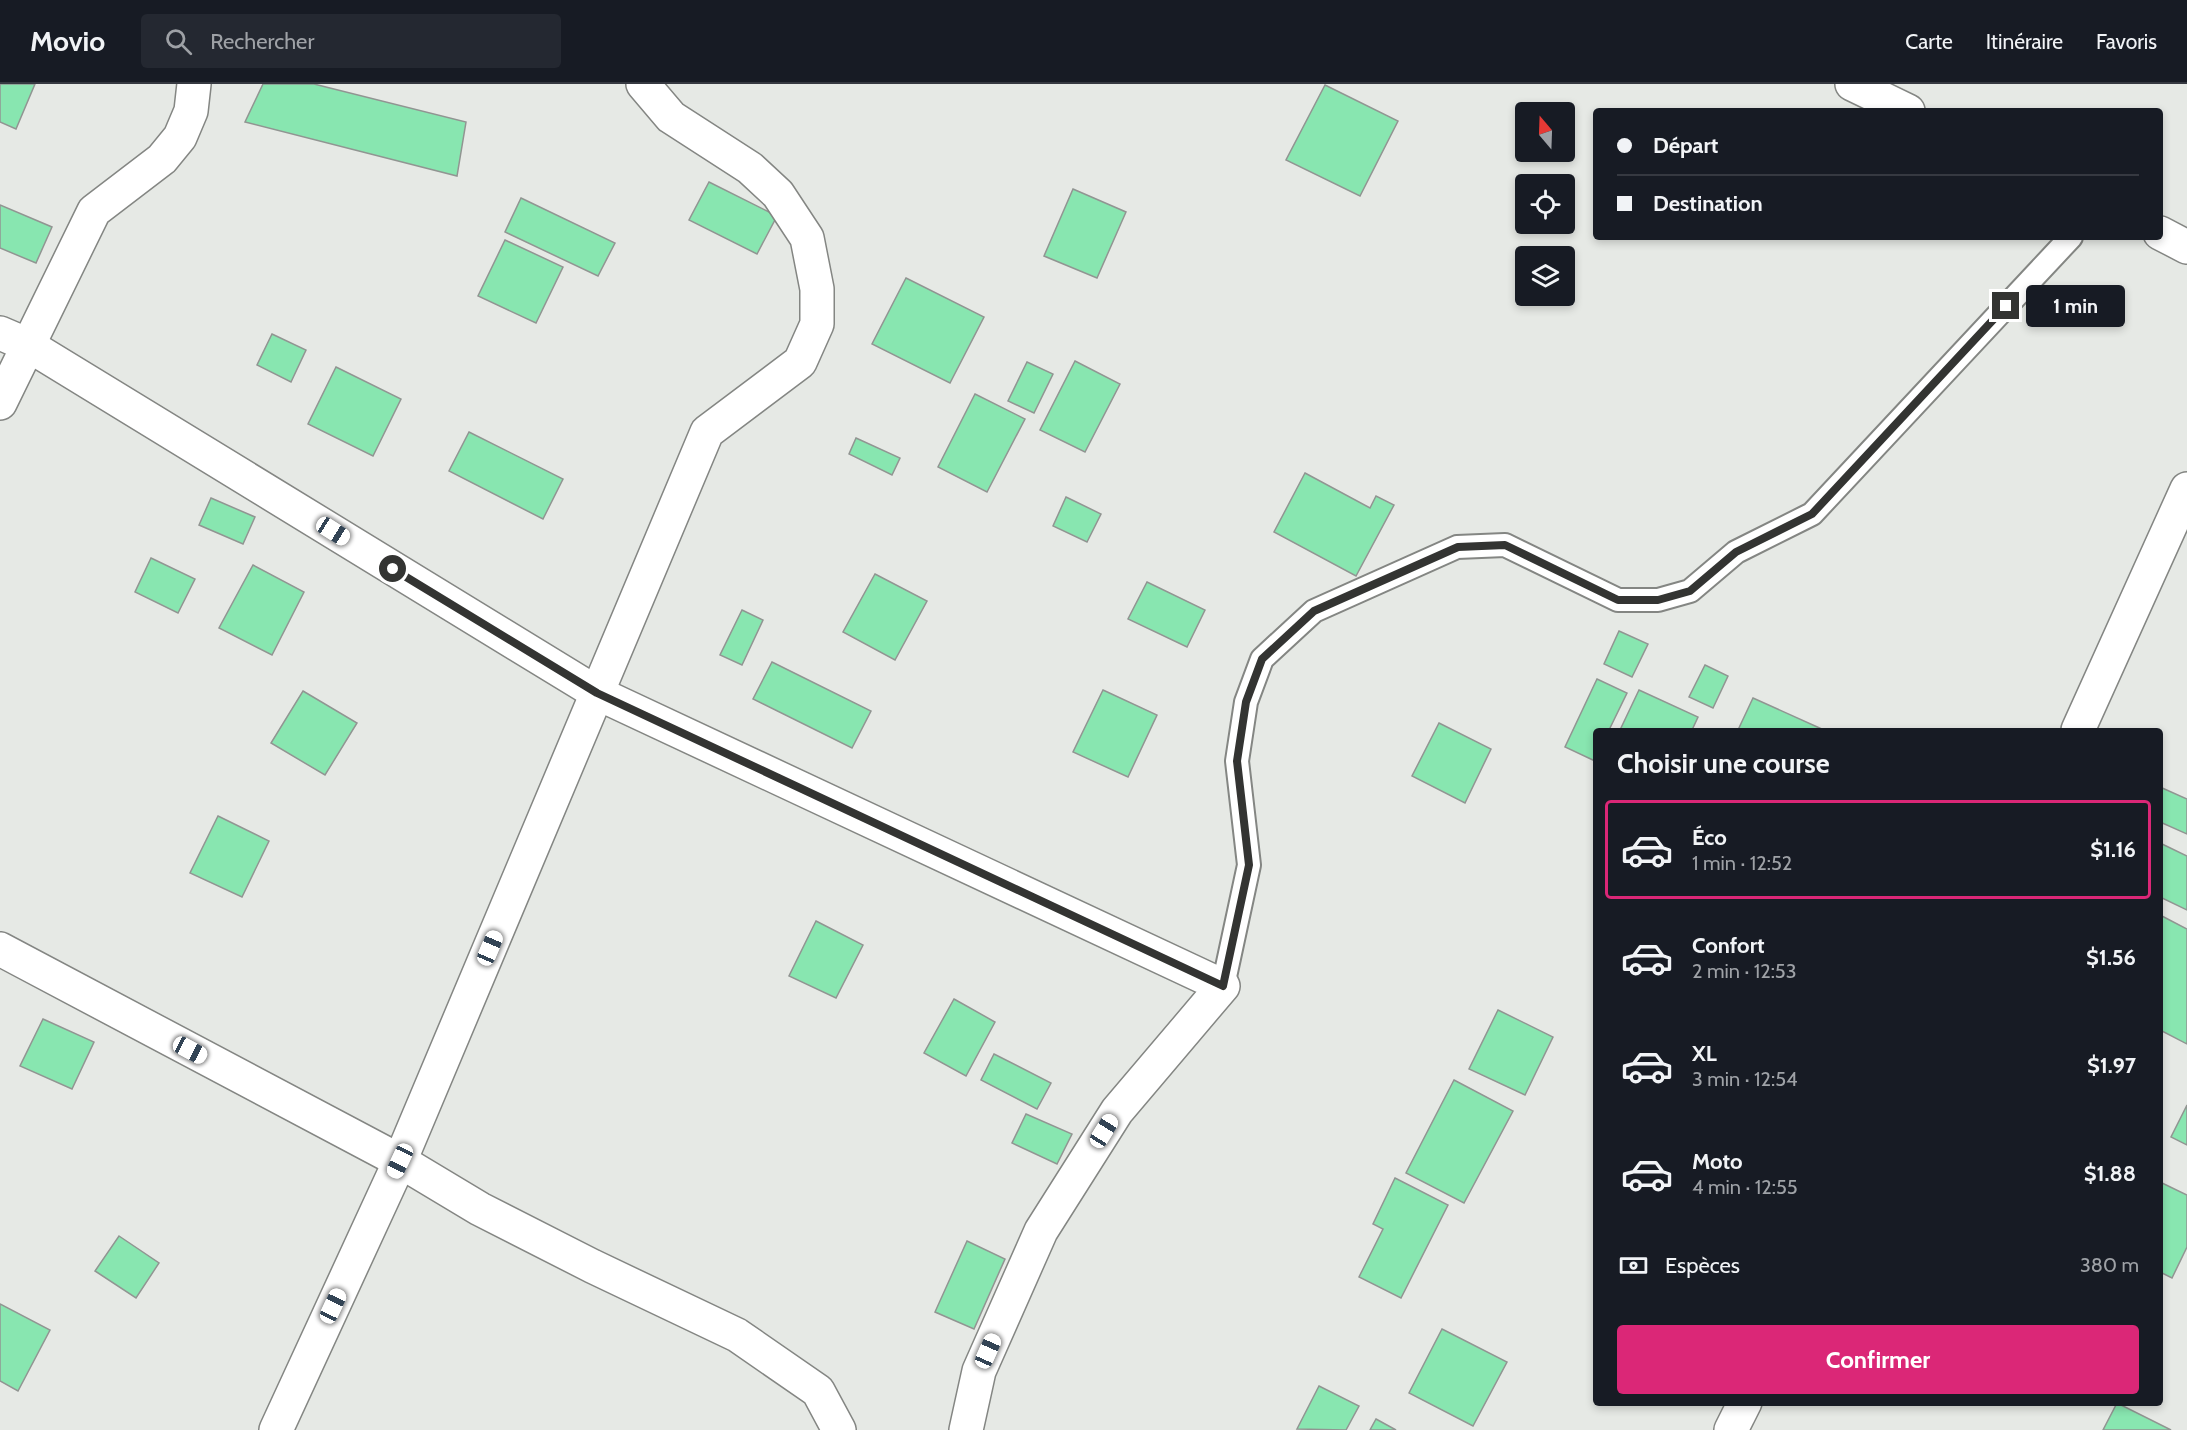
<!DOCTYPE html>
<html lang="fr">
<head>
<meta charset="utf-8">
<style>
  body { margin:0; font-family:Cabin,sans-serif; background:#242831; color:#f1f3f6; height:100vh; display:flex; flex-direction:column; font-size:22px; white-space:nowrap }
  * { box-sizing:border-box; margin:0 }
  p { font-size:20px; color:#9ea1a6 }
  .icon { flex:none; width:33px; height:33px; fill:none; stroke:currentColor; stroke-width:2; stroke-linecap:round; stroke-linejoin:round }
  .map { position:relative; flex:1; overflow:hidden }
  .drawer { position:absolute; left:1593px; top:644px; width:570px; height:678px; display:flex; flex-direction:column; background:#171b24; border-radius:6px; box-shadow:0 3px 9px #0003 }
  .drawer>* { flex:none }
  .banner { position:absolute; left:1593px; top:24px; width:570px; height:132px; border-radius:6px; box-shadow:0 3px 9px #0003; display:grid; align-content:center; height:132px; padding:0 24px; background:#171b24 }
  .needle { width:39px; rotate:341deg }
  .tools { position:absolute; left:1515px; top:18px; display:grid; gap:12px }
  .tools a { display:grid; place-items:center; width:60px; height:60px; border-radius:6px; background:#171b24; box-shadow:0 3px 9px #0003; font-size:30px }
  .end { position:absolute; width:27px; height:27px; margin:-14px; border:8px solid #333432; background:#fff; box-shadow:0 0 0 3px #fff }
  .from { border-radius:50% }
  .bubble { position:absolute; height:42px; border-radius:6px; background:#171b24; box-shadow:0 3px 9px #0003; font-size:20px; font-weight:700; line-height:42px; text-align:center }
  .car { position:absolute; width:18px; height:36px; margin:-18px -9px; border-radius:8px; box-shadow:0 0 4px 2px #0007; background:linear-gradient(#fff 24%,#345 0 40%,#fff 0 76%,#345 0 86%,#fff 0) }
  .banner b { display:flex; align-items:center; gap:21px; height:57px; font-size:22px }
  .banner b+b { border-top:2px solid #363941 }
  .banner i { width:15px; height:15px; background:#f1f3f6 }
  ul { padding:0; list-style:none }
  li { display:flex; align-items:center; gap:18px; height:99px; margin:0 12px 9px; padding:0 12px; border:3px solid transparent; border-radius:6px }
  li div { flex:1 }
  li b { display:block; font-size:22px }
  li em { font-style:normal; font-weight:700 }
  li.on { border-color:#db2777 }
  li>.icon { width:54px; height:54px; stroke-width:1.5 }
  h2 { padding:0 24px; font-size:27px; line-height:72px }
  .pay { display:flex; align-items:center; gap:15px; height:66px; padding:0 24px; font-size:22px }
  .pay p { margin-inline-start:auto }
  .cta { display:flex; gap:12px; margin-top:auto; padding:12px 24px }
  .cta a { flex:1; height:69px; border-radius:6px; background:#db2777; color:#fff; font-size:24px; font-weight:700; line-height:69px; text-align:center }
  header { display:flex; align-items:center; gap:36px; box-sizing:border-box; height:84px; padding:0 30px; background:#171b24; border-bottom:2px solid #363941 }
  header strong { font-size:28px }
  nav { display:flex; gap:33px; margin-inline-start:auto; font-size:21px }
  .search { width:420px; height:54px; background:#242831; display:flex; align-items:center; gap:15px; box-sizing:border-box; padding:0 21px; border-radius:6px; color:#9ea1a6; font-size:22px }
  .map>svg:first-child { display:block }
</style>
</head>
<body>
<header>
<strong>Movio</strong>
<div class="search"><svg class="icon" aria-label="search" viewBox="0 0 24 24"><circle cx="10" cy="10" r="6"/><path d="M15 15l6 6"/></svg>Rechercher</div>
<nav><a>Carte</a><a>Itinéraire</a><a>Favoris</a></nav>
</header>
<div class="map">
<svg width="2187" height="1346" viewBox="0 0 2187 1346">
  <rect width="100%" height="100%" fill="#e6e9e5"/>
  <!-- building -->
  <g fill="#88e6b0" stroke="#919592" stroke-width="1.5">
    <path d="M 0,0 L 35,0 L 16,45 L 0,38 Z"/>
    <path d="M 263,0 L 314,0 L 466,38 L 457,92 L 245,38 Z"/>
    <path d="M 1325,1 L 1398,37 L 1360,112 L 1286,76 Z"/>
    <path d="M 709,98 L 777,132 L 757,170 L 689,136 Z"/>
    <path d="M 1073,105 L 1126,128 L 1097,194 L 1044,172 Z"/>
    <path d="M 521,114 L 615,159 L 598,192 L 505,148 Z"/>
    <path d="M 0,121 L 52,143 L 36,179 L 0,164 Z"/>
    <path d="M 505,156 L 563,183 L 536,239 L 478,212 Z"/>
    <path d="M 906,194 L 984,233 L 950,299 L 872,260 Z"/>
    <path d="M 272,250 L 306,266 L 291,298 L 257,281 Z"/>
    <path d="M 1075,277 L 1120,300 L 1085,368 L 1040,346 Z"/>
    <path d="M 1027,278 L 1053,290 L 1034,329 L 1008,317 Z"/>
    <path d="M 336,283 L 401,315 L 373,372 L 308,340 Z"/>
    <path d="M 975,310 L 1025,335 L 987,408 L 938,383 Z"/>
    <path d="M 469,348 L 563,395 L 543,435 L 449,387 Z"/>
    <path d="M 856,354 L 900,374 L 892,391 L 849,370 Z"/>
    <path d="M 1305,389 L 1370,424 L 1376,412 L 1394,421 L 1356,492 L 1274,448 Z"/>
    <path d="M 1066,413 L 1101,430 L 1087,458 L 1053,442 Z"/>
    <path d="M 211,414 L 255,433 L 243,460 L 199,441 Z"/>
    <path d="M 151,474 L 195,495 L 178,529 L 135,508 Z"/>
    <path d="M 253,481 L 304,508 L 272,571 L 219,544 Z"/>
    <path d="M 875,490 L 927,517 L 895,576 L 843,548 Z"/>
    <path d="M 1147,498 L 1205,526 L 1187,563 L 1128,535 Z"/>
    <path d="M 742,526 L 763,536 L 742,581 L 720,571 Z"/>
    <path d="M 1619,547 L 1648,560 L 1632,593 L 1604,580 Z"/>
    <path d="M 772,578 L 871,627 L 852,664 L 753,615 Z"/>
    <path d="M 1705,581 L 1728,592 L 1713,624 L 1689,613 Z"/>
    <path d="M 1597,595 L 1627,609 L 1609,646 L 1596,646 L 1595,677 L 1565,663 Z"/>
    <path d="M 1103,606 L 1157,631 L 1128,693 L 1073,668 Z"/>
    <path d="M 1639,606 L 1698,633 L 1692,646 L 1620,646 Z"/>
    <path d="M 303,607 L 357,639 L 325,691 L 271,659 Z"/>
    <path d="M 1753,614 L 1824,646 L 1738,646 Z"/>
    <path d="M 1439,639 L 1491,665 L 1465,719 L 1412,692 Z"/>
    <path d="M 2160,703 L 2187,715 L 2187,750 L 2160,738 Z"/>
    <path d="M 218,732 L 269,757 L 242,813 L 190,789 Z"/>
    <path d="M 2160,759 L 2187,772 L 2187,826 L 2160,813 Z"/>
    <path d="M 2160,831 L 2187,845 L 2187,960 L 2160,946 Z"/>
    <path d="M 816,837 L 863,861 L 836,914 L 789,892 Z"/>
    <path d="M 954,915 L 995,938 L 966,992 L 924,969 Z"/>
    <path d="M 1498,926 L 1553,953 L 1525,1011 L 1469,985 Z"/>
    <path d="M 43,935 L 94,958 L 72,1005 L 20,982 Z"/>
    <path d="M 994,970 L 1051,999 L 1037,1025 L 981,996 Z"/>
    <path d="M 1454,996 L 1513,1027 L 1464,1119 L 1406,1089 Z"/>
    <path d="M 2187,1021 L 2187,1061 L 2171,1053 Z"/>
    <path d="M 1026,1030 L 1072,1050 L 1057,1080 L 1012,1059 Z"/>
    <path d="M 1395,1094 L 1448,1121 L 1401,1214 L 1359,1193 L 1383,1145 L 1373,1140 Z"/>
    <path d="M 2160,1098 L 2187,1111 L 2187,1163 L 2172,1194 L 2160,1188 Z"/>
    <path d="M 119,1152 L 159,1179 L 136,1214 L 95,1187 Z"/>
    <path d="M 967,1157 L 1005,1175 L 974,1245 L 935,1228 Z"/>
    <path d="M 0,1220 L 50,1246 L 18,1307 L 0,1297 Z"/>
    <path d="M 1442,1245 L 1507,1278 L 1473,1342 L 1409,1309 Z"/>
    <path d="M 1319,1302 L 1359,1322 L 1346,1346 L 1297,1345 Z"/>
    <path d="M 2117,1319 L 2171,1346 L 2103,1346 Z"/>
    <path d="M 1376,1335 L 1396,1346 L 1370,1346 Z"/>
  </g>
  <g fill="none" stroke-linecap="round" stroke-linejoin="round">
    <defs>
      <path id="lane" d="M 1223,902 L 1249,781 L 1237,677 L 1246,618 L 1262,575 L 1314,527 L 1457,463 L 1505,461 L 1618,516 L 1658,516 L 1690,507 L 1736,468 L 1812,430 L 2071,153"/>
      <g id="street">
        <path d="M 1852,0 L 1908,27"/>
        <path d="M 2160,149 L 2187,163"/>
        <path d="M 0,249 L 28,261 L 597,609 L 1223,902 L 1117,1027 L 1041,1147 L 979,1287 L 966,1346"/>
        <path d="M 0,319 L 94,127 L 162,75 L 180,53 L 191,27 L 194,0"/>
        <path d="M 2078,646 L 2187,405"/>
        <path d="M 0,865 L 400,1077 L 480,1125 L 592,1182 L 737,1251 L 818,1307 L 839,1346"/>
        <path d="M 276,1346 L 400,1077 L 707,348 L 800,278 L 817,240 L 817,205 L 807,154 L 778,110 L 750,84 L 671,33 L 643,0"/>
        <path d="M 1731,1346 L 1745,1318"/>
      </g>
    </defs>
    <!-- lane casing -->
    <use href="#lane" stroke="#848683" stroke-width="26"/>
    <!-- street casing -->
    <use href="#street" stroke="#848683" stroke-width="36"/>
    <!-- lane -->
    <use href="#lane" stroke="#fff" stroke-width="22"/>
    <!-- street -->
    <use href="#street" stroke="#fff" stroke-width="33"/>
  </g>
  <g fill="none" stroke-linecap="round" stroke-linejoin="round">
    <!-- route -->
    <path stroke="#333432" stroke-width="8" d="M 393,485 L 597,609 L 1223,902 L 1249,781 L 1237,677 L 1246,618 L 1262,575 L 1314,527 L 1458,463 L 1505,461 L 1618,516 L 1658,516 L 1690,507 L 1736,468 L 1812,430 L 2006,222"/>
  </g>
</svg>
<div class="tools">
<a><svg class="needle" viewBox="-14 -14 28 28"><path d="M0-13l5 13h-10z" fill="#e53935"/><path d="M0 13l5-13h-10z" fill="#9ea1a6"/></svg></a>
<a><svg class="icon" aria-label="locate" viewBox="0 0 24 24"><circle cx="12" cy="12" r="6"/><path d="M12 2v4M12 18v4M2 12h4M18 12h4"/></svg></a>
<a><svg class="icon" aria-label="layers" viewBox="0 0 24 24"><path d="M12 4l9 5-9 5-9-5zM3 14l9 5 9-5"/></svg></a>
</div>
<i class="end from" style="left:393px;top:485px"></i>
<i class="end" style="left:2006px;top:222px"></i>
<div class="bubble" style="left:2026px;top:201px;width:99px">1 min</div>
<i class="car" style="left:333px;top:447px;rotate:122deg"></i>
<i class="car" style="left:490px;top:864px;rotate:23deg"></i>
<i class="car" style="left:190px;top:966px;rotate:118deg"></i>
<i class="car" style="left:1104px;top:1047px;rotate:32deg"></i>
<i class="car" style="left:400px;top:1077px;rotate:205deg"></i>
<i class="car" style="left:333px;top:1222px;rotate:25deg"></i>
<i class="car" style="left:988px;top:1267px;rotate:24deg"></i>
<div class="banner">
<b><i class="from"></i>Départ</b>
<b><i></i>Destination</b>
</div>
<section class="drawer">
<h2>Choisir une course</h2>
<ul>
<li class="on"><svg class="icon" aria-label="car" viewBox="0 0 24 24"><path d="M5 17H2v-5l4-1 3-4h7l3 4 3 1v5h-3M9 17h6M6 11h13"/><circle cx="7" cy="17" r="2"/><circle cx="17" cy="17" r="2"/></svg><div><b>Éco</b><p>1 min · 12:52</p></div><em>$1.16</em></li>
<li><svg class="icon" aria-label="car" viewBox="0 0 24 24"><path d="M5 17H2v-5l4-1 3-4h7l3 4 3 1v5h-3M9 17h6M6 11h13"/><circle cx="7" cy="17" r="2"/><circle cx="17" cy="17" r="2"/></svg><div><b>Confort</b><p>2 min · 12:53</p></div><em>$1.56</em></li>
<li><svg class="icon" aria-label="car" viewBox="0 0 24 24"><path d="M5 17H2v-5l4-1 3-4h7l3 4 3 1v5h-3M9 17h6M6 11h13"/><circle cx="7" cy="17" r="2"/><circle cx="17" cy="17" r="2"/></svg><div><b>XL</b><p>3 min · 12:54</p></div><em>$1.97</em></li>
<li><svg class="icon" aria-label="car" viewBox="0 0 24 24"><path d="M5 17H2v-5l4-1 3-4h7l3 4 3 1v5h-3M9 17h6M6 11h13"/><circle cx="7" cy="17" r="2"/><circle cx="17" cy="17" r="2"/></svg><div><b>Moto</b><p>4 min · 12:55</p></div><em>$1.88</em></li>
</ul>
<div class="pay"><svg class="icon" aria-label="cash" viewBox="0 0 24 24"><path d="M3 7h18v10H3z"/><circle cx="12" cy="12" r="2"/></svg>Espèces<p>380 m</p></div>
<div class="cta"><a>Confirmer</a></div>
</section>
</div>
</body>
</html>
